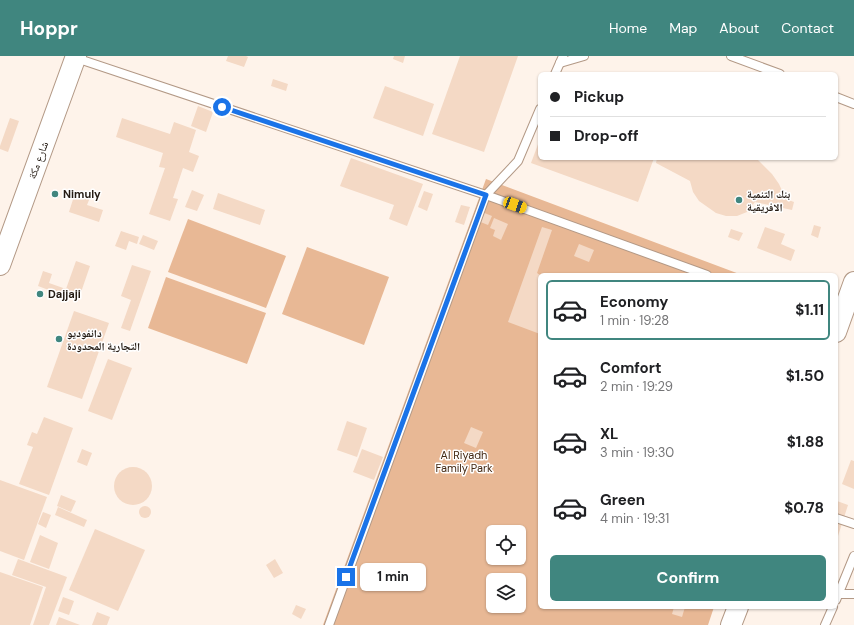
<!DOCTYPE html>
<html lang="en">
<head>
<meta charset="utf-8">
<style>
  body { margin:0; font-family:"DM Sans","Noto Naskh Arabic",sans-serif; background:#f2f2f2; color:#202124; height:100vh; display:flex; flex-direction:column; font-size:15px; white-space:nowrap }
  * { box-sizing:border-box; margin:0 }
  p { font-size:13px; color:#757577 }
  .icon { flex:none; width:22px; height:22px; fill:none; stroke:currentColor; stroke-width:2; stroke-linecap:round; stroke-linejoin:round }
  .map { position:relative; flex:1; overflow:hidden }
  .details { position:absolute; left:538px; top:217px; width:300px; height:336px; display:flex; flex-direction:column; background:#fff; border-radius:6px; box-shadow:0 1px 3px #0004 }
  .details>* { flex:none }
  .guide { position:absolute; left:538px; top:16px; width:300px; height:88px; border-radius:6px; box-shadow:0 1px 3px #0004; display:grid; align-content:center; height:88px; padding:0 12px; background:#fff }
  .fabs { position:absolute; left:486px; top:469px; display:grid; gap:8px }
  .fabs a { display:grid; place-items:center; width:40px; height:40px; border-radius:6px; background:#fff; box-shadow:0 1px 3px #0004; font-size:20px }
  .end { position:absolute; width:18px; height:18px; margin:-9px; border:5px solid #1a73e8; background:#fff; box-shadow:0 0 0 2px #fff }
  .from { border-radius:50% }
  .bubble { position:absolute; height:28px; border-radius:6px; background:#fff; box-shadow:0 1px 3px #0004; font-size:13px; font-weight:700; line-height:28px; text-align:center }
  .car { position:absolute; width:12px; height:24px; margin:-12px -6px; border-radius:5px; box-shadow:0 0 3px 1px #0007; background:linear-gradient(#f5c518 24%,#345 0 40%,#f5c518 0 76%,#345 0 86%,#f5c518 0) }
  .guide b { display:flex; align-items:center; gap:14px; height:38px; font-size:15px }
  .guide b+b { border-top:1px solid #e0e0e0 }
  .guide i { width:10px; height:10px; background:#202124 }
  ul { padding:7px 0 0; list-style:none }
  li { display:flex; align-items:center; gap:12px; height:60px; margin:0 8px 6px; padding:0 4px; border:2px solid transparent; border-radius:6px }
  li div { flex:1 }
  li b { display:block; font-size:15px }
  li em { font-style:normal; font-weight:700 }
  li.selected { border-color:#40867f }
  li>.icon { width:36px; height:36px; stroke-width:1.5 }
  .action { display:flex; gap:8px; margin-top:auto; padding:8px 12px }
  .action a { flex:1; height:46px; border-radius:6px; background:#40867f; color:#fff; font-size:16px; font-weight:700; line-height:46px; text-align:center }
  header { display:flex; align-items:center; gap:24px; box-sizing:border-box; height:56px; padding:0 20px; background:#40867f; color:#fff }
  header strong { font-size:19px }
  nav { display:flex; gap:22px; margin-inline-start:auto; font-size:14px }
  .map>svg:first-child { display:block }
</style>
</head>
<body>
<header>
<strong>Hoppr</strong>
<nav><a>Home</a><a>Map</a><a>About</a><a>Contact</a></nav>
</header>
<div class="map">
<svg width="854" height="569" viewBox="0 0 854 569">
  <rect width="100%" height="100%" fill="#fef3ea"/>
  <!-- green -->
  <g fill="#e8b895" fill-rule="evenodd">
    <path d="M 486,123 L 742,219 L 540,219 L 540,551 L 714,551 L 708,569 L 323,569 ZM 493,476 L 519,476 L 519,502 L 493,502 ZM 493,524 L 519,524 L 519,550 L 493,550 Z"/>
    <path d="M 188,163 L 286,200 L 266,252 L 168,216 Z"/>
    <path d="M 307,191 L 389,221 L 364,289 L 282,258 Z"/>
    <path d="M 166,221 L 266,257 L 247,308 L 148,272 Z"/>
  </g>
  <!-- building -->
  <g fill="#f4d9c5">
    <path d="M 228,0 L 246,0 L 248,1 L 244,11 L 226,5 Z"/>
    <path d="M 394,0 L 405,0 L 403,7 L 393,3 Z"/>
    <path d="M 460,0 L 518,0 L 484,96 L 432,78 Z"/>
    <path d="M 273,23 L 288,28 L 286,35 L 271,30 Z"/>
    <path d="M 385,30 L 434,48 L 423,80 L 373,62 Z"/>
    <path d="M 198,50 L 213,56 L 206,76 L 191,70 Z"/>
    <path d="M 10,62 L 19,65 L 8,96 L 0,93 L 0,90 Z"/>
    <path d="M 122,62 L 170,78 L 174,66 L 196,74 L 189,96 L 199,100 L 193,116 L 183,112 L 173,142 L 178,143 L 170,165 L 149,158 L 165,112 L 159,111 L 163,97 L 116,81 Z"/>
    <path d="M 540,83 L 540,102 L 654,102 L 638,146 L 531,107 Z"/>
    <path d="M 351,102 L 423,128 L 407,170 L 389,163 L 394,149 L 340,130 Z"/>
    <path d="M 657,102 L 756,102 L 772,118 L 779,128 L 786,143 L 794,146 L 792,154 L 755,146 L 747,156 L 737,160 L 726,160 L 716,157 L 699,145 L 693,136 L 690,125 L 656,107 Z"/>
    <path d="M 76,134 L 91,139 L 87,149 L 103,154 L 99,166 L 69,156 Z"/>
    <path d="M 192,134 L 204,139 L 197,155 L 185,151 Z"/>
    <path d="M 424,135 L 433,138 L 427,155 L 418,151 Z"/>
    <path d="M 218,137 L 265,154 L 260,169 L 213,153 Z"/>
    <path d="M 461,149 L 470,151 L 464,169 L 455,166 Z"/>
    <path d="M 482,156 L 492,160 L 488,169 L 478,165 Z"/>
    <path d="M 494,162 L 508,168 L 501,184 L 493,180 L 495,174 L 490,172 Z"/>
    <path d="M 814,169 L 821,171 L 818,182 L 811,179 Z"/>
    <path d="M 542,171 L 552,174 L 537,217 L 540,219 L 540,278 L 508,266 Z"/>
    <path d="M 765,171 L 785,178 L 781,188 L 795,194 L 791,205 L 757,192 Z"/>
    <path d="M 731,173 L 743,177 L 739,185 L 728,181 Z"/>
    <path d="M 121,175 L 139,181 L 137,188 L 129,185 L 126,194 L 115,190 Z"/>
    <path d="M 143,179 L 158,185 L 154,194 L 139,188 Z"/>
    <path d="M 579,188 L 594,194 L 589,206 L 574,200 Z"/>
    <path d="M 76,205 L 90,210 L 78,245 L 38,230 L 43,215 L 52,218 L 49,227 L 66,233 Z"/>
    <path d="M 132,209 L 151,215 L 130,275 L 121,272 L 131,244 L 121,240 Z"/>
    <path d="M 74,255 L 109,267 L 82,343 L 47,331 Z"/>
    <path d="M 108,303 L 132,312 L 112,364 L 88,355 Z"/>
    <path d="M 44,361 L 73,372 L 49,439 L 19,428 L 33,391 L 27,389 L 32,376 L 37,378 Z"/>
    <path d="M 347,365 L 367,372 L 357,401 L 337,394 Z"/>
    <path d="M 471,371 L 483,376 L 476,392 L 464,387 Z"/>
    <path d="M 82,393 L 92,397 L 87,410 L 77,406 Z"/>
    <path d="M 362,393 L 383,401 L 374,424 L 353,416 Z"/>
    <path d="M 851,404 L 854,405 L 854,433 L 842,428 Z"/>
    <circle cx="133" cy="430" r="19"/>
    <path d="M 0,424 L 47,441 L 24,504 L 0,495 Z"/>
    <path d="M 61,439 L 76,445 L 71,456 L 57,450 Z"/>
    <path d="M 837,445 L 848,449 L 838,480 L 836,480 Z"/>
    <circle cx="145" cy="456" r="6"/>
    <path d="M 58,451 L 87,464 L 84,471 L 55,459 Z"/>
    <path d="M 43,456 L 51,459 L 46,472 L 38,468 Z"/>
    <path d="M 95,473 L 145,494 L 118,555 L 69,534 Z"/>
    <path d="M 40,479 L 58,487 L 49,513 L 30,506 Z"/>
    <path d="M 18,503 L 67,521 L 49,569 L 33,569 L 46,531 L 12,519 Z"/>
    <path d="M 275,503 L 283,517 L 274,522 L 266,509 Z"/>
    <path d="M 0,516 L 43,531 L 30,569 L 0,569 Z"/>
    <path d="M 63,541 L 74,545 L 69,559 L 58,555 Z"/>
    <path d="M 296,549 L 306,553 L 301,563 L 292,558 Z"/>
    <path d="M 674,551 L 685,551 L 682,561 L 672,558 Z"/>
    <path d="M 97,556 L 110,561 L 107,569 L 92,569 Z"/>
    <path d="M 59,561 L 80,569 L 56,569 Z"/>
  </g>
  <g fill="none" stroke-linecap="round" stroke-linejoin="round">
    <defs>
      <g id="service">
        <path d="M 731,0 L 780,18"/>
        <path d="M 76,2 L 486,139 L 707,219"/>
        <path d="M 560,7 L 584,0"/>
        <path d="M 555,18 L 563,0"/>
        <path d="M 836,41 L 854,48"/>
        <path d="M 836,462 L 854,468"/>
        <path d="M 839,538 L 854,538"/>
        <path d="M 836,544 L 854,500"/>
        <path d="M 329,569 L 486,139 L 518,105 L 540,53"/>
        <path d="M 825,569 L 833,551"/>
      </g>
      <g id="tertiary">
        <path d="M 0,209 L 76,0"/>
        <path d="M 836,276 L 854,226"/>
        <path d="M 731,569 L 738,551"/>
      </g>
    </defs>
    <!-- service casing -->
    <use href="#service" stroke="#b39986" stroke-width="10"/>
    <!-- tertiary casing -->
    <use href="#tertiary" stroke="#b39986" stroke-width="22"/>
    <!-- service -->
    <use href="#service" stroke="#fff" stroke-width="8"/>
    <!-- tertiary -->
    <use href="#tertiary" stroke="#fff" stroke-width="20"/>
  </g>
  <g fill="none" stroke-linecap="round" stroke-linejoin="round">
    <!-- route -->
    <path stroke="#1a73e8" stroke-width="5" d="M 222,51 L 486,139 L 346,521"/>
  </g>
  <!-- markers -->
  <g fill="#40867f" stroke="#fff" stroke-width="1.5">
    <circle cx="55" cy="138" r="4"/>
    <circle cx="739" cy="144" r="4"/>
    <circle cx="40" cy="238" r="4"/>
    <circle cx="59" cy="283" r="4"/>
  </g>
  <g text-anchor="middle" stroke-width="3" stroke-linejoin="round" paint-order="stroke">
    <!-- street labels -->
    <g font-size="11" fill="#251c14" stroke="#fff">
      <text transform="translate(38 104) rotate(-70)" y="4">شارع مكة</text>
    </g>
    <!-- poi labels -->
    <g font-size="11" font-weight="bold" fill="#251c14" stroke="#fff" text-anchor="start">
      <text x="63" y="142">Nimuly</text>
      <text x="747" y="142">بنك التنمية<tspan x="747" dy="13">الافريقية</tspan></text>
      <text x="48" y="242">Dajjaji</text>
      <text x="67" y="281">دانفوديو<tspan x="67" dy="13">التجارية المحدودة</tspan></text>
    </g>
    <!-- park labels -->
    <g font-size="11" fill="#432812" stroke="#fff">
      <text x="464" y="403">Al Riyadh<tspan x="464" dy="13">Family Park</tspan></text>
    </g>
  </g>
</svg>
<div class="fabs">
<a><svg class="icon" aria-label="locate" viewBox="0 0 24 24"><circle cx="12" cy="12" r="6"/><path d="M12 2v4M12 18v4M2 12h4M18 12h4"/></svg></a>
<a><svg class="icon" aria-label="layers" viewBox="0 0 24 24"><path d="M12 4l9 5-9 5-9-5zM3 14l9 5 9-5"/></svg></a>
</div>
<i class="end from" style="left:222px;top:51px"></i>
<i class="end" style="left:346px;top:521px"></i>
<div class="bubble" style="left:360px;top:507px;width:66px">1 min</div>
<i class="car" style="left:515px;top:149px;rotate:110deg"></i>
<div class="guide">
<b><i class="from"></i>Pickup</b>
<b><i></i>Drop-off</b>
</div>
<section class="details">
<ul>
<li class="selected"><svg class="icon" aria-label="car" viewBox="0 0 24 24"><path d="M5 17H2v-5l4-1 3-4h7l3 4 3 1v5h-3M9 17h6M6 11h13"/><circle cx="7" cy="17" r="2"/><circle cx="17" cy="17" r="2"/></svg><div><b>Economy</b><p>1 min · 19:28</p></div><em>$1.11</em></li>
<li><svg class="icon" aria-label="car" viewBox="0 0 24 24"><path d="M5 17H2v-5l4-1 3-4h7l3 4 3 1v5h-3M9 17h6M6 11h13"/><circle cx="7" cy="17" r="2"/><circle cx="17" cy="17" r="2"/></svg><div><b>Comfort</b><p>2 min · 19:29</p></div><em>$1.50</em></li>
<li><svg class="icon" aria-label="car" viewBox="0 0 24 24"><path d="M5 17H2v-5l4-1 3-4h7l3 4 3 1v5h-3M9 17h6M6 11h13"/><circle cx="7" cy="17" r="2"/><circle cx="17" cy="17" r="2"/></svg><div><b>XL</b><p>3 min · 19:30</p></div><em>$1.88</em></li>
<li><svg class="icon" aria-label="car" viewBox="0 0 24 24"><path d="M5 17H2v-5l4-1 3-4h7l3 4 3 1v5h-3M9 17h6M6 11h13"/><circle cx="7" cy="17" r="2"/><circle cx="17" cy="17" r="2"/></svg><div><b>Green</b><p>4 min · 19:31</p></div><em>$0.78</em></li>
</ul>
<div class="action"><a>Confirm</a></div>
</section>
</div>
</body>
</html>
